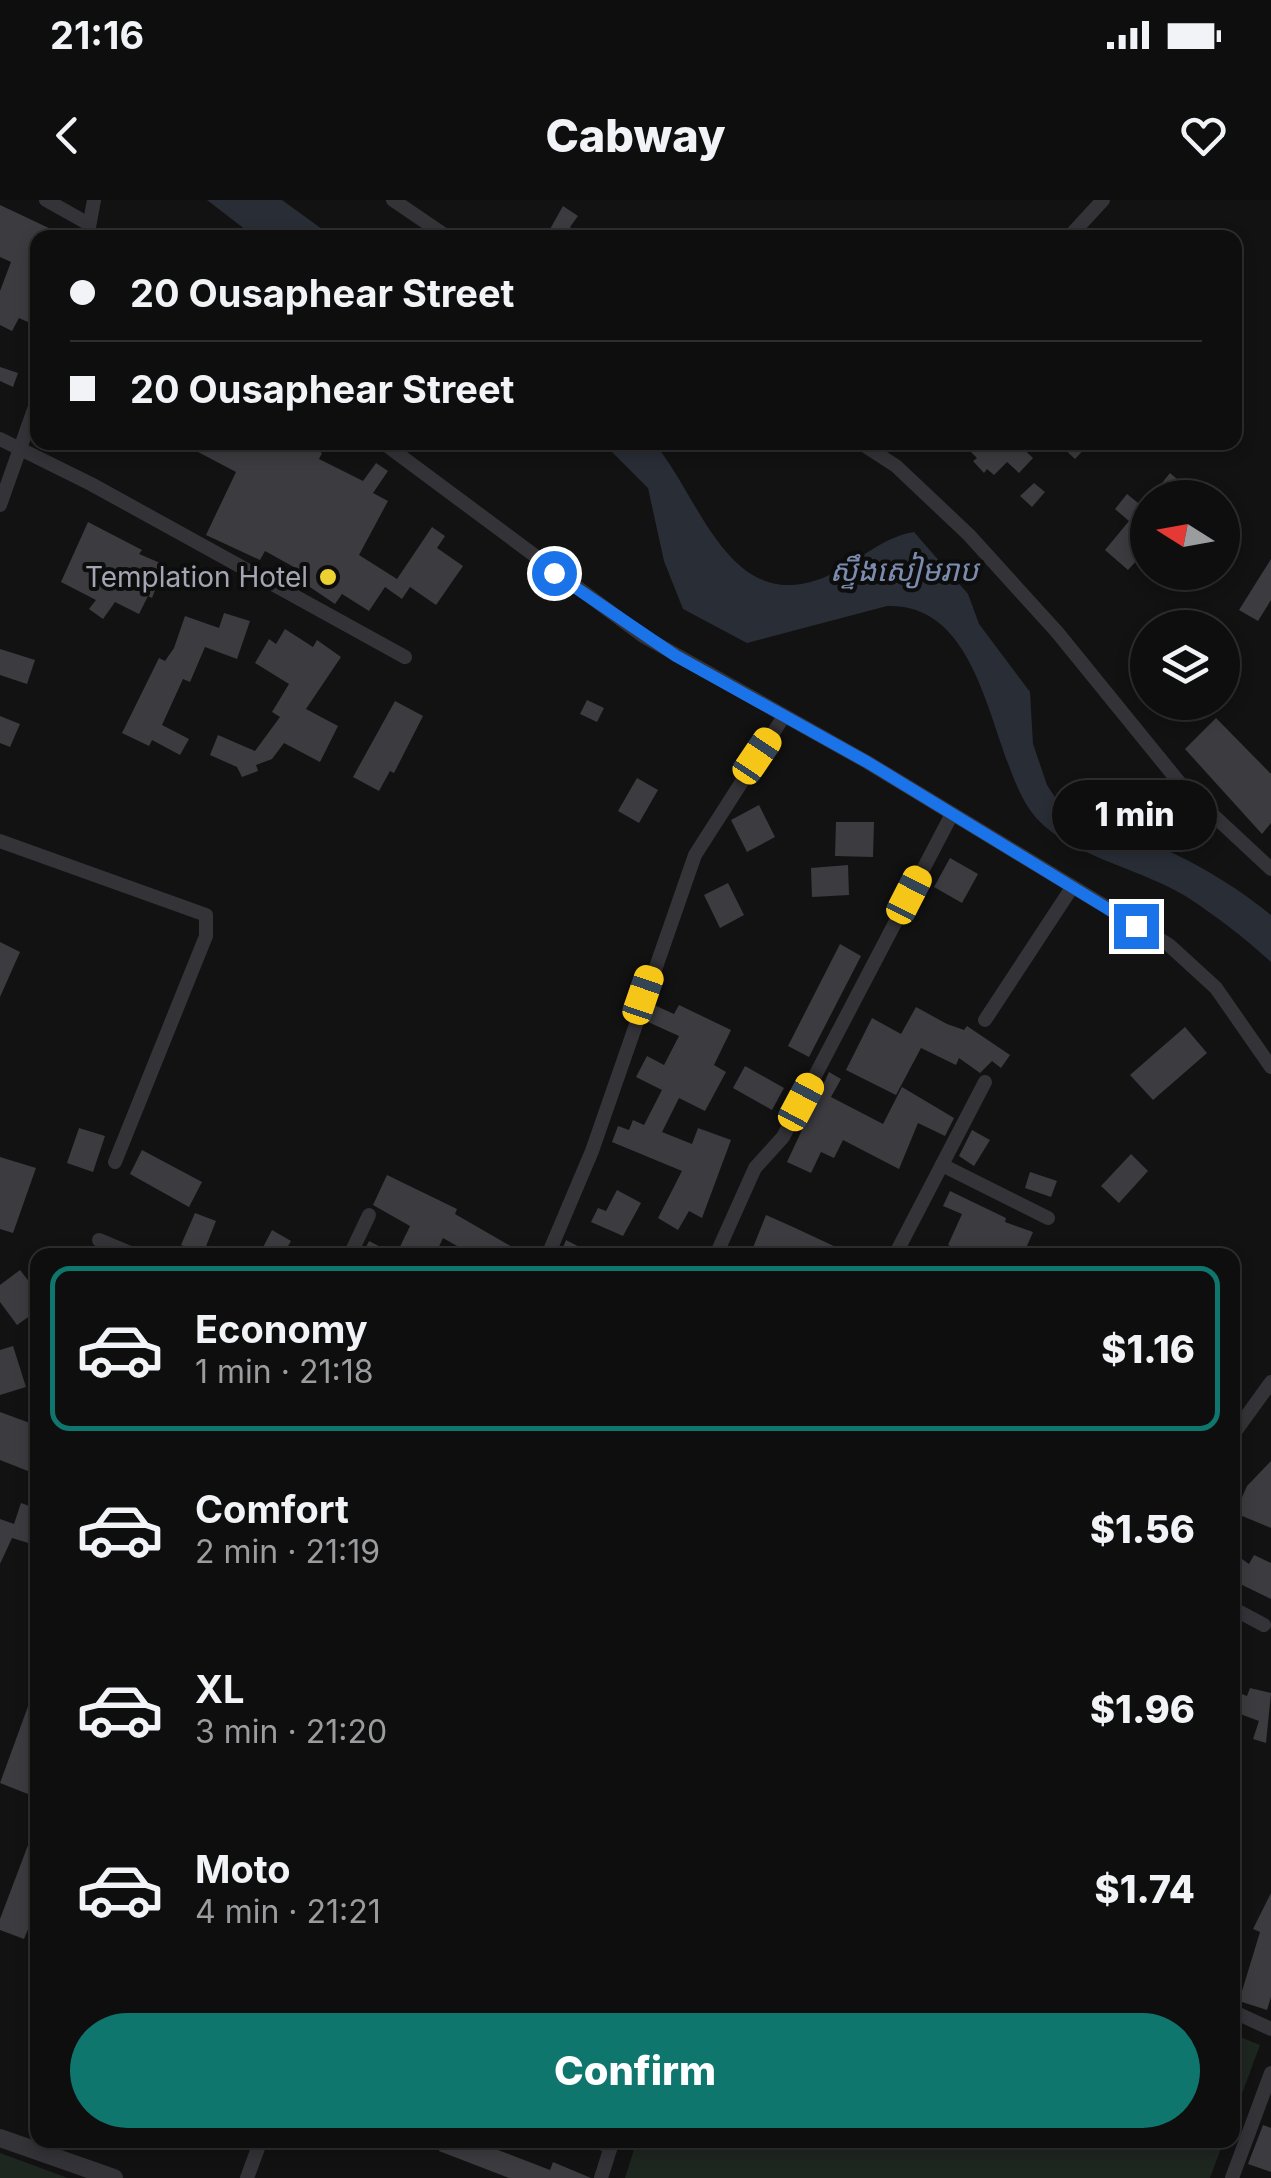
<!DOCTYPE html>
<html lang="en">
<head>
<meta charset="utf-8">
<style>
  body { margin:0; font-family:Inter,"Noto Sans Khmer",sans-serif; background:#171717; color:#f1f3f6; height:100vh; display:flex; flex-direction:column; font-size:38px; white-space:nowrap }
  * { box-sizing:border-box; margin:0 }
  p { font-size:32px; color:#9b9c9e }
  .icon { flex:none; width:55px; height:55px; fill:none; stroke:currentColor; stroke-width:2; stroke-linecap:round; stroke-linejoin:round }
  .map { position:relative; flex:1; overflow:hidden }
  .side { position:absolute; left:30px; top:1048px; width:1210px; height:900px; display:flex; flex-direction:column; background:#0e0e0e; border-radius:20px; box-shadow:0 5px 15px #0003,0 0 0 2px #2e2e2e }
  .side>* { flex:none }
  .guide { position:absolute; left:30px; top:30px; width:1212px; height:220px; border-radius:20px; box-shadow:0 5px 15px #0003,0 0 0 2px #2e2e2e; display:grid; align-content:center; height:220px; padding:0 40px; background:#0e0e0e }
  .needle { width:65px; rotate:281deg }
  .buttons { position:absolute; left:1130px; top:280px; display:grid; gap:20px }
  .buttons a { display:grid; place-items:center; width:110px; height:110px; border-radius:50%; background:#0e0e0e; box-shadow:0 5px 15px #0003,0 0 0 2px #2e2e2e; font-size:50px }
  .end { position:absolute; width:45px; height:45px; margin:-22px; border:12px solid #1a73e8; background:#fff; box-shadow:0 0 0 5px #fff }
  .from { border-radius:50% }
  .bubble { position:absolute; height:70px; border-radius:35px; background:#0e0e0e; box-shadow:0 5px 15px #0003,0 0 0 2px #2e2e2e; font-size:32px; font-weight:800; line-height:70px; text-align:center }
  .car { position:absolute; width:30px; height:60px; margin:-30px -15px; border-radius:12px; box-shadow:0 0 8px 2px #0007; background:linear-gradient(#f5c518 24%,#345 0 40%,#f5c518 0 76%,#345 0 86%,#f5c518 0) }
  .guide b { display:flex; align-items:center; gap:35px; height:95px; font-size:38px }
  .guide b+b { border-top:2px solid #2e2e2e }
  .guide i { width:25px; height:25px; background:#f1f3f6 }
  ul { padding:18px 0 0; list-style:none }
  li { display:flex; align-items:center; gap:30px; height:165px; margin:0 20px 15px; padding:0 20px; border:5px solid transparent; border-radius:20px }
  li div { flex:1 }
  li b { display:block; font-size:38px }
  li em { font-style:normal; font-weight:800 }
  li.selected { border-color:#0f766e }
  li>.icon { width:90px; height:90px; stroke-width:1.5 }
  .button { display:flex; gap:20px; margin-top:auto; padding:20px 40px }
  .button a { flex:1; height:115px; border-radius:60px; background:#0f766e; color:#fff; font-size:40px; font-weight:800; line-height:115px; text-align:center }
  .status { display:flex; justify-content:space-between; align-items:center; height:70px; padding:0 50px; background:#0e0e0e; direction:ltr }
  .status svg { height:28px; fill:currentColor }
  header { display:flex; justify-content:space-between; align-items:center; height:130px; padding:0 40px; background:#0e0e0e; font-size:45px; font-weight:800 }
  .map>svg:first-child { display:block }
</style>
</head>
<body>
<div class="status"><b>21:16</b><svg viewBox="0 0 49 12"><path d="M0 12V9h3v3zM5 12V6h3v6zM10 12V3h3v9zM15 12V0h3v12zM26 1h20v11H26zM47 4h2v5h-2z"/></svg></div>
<header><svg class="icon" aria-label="back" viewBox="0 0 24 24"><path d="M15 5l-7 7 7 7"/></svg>Cabway<svg class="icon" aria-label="heart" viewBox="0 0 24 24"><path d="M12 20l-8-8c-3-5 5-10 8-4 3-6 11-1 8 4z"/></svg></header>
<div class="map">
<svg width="1271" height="1978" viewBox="0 0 1271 1978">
  <rect width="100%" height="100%" fill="#121213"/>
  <!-- green -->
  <g fill="#1e2620">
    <path d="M 1233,1834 L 1260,1845 L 1233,1918 Z"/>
    <path d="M 637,1940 L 1224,1940 L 1210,1978 L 625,1978 Z"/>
    <path d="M 0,1953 L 68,1978 L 0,1978 Z"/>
  </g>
  <!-- water -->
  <g fill="#292d36">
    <path d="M 207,0 L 282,0 L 333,37 L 255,37 Z"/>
    <path d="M 603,243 L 654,243 C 701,298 729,417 825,377 C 856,364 881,337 914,332 L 968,394 L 979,424 L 1030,492 L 1033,544 L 1047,585 L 1066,614 C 1139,633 1213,667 1271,715 L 1271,762 C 1246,739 1216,716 1187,697 C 1141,668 1060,654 1030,610 C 989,550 985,403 887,406 L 747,443 L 683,409 L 664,361 L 648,288 Z"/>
  </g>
  <!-- building -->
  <g fill="#3c3c40">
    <path d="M 0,5 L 70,38 L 38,38 L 38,112 L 32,124 L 19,118 L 12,131 L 0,125 L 0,91 L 11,62 L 0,57 Z"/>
    <path d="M 563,6 L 578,16 L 570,27 L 585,38 L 545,38 Z"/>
    <path d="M 0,167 L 18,173 L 13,187 L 0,181 Z"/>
    <path d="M 179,242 L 302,242 L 322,253 L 319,259 L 363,281 L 376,263 L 388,271 L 373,293 L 388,301 L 359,355 L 397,379 L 432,327 L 445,336 L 437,348 L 463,366 L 436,405 L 410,387 L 402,399 L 385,387 L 369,411 L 342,394 L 335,404 L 304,383 L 310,376 L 265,351 L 260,360 L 206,335 L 236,272 Z"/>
    <path d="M 980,242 L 1016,242 L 1033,258 L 1019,273 L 1007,262 L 994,275 L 987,269 L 984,273 L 973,261 L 977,258 L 971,252 Z"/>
    <path d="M 1057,242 L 1091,242 L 1075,259 Z"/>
    <path d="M 1170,273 L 1199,298 L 1150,298 Z"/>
    <path d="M 1034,283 L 1045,292 L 1032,307 L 1020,296 Z"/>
    <path d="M 1127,294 L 1148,311 L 1148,348 L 1128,370 L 1105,350 L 1129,321 L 1115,309 Z"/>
    <path d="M 88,322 L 142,350 L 139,354 L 165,365 L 152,398 L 148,396 L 139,414 L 115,402 L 103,419 L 89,409 L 96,400 L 61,382 Z"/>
    <path d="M 1271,359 L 1271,400 L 1258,421 L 1239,410 Z"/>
    <path d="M 224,413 L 250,421 L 237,459 L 205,447 L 190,482 L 183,479 L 162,525 L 189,539 L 180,555 L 152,540 L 149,546 L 122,533 L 159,458 L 165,461 L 174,448 L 185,416 L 219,428 Z"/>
    <path d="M 285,429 L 313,447 L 317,440 L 341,457 L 306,509 L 338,526 L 320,562 L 284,543 L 272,559 L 256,565 L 258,571 L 242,577 L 237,567 L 210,555 L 218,535 L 255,551 L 280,517 L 272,512 L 289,484 L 255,463 L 269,439 L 276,444 Z"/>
    <path d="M 0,449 L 35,460 L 27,484 L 0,475 Z"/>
    <path d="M 587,500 L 604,508 L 597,522 L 580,514 Z"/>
    <path d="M 395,501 L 423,516 L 394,573 L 390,571 L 379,591 L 353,577 Z"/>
    <path d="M 0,516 L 20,524 L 10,547 L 0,543 Z"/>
    <path d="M 1216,518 L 1271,574 L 1271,623 L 1262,634 L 1185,549 Z"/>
    <path d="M 637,578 L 658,590 L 639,623 L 618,611 Z"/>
    <path d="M 759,605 L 775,637 L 747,652 L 731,620 Z"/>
    <path d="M 836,622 L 874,622 L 873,657 L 835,656 Z"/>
    <path d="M 950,658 L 978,674 L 962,703 L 934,687 Z"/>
    <path d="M 848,665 L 849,695 L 812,697 L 811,668 Z"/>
    <path d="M 728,683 L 744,715 L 720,728 L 704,695 Z"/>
    <path d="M 0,742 L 20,752 L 0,797 Z"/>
    <path d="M 840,744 L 861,756 L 809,857 L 788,846 Z"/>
    <path d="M 654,805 L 674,814 L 679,805 L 731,830 L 714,865 L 726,872 L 705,911 L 679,898 L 662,932 L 692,944 L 698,928 L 731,940 L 702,1018 L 689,1011 L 678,1030 L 658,1018 L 682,971 L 612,942 L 618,926 L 629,930 L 633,920 L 644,925 L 662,890 L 636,877 L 647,856 L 664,865 L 679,836 L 648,822 Z"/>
    <path d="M 916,807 L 947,824 L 964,830 L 967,826 L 1010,855 L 1001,868 L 992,861 L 980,873 L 959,858 L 956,865 L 921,848 L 896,895 L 846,870 L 872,818 L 901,834 Z"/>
    <path d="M 1185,827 L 1207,853 L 1153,900 L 1130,875 Z"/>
    <path d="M 745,866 L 784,888 L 772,910 L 733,888 Z"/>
    <path d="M 829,872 L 841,879 L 831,897 L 883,924 L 902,887 L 954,918 L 945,936 L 918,923 L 899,969 L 843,940 L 834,958 L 821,952 L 811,973 L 787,962 Z"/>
    <path d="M 79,928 L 105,936 L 93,972 L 67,963 Z"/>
    <path d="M 972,930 L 990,940 L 974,966 L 959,956 Z"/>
    <path d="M 142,950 L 202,982 L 189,1007 L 130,974 Z"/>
    <path d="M 1131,954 L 1148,971 L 1119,1003 L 1101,986 Z"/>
    <path d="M 0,957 L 36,968 L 13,1033 L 0,1029 Z"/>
    <path d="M 1030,972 L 1057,981 L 1051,997 L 1025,988 Z"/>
    <path d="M 387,975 L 457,1009 L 455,1014 L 526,1055 L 486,1055 L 469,1046 L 466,1051 L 443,1038 L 435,1055 L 362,1055 L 369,1041 L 396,1055 L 410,1026 L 373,1005 Z"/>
    <path d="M 617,990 L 641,1003 L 623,1036 L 591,1022 L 598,1008 L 606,1011 Z"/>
    <path d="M 950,991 L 1006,1018 L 1005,1022 L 1033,1032 L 1023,1055 L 971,1055 L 948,1045 L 962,1014 L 943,1006 Z"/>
    <path d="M 195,1013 L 216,1021 L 203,1054 L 181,1045 Z"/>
    <path d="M 766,1015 L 793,1027 L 853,1055 L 809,1055 L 795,1049 L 792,1055 L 750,1055 Z"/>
    <path d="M 272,1030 L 291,1041 L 283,1055 L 259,1055 Z"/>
    <path d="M 566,1040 L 595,1055 L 560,1055 Z"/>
    <path d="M 20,1070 L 38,1093 L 38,1110 L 17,1125 L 0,1102 L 0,1085 Z"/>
    <path d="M 13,1146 L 26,1187 L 0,1195 L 0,1150 Z"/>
    <path d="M 0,1212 L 38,1226 L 38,1275 L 0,1260 Z"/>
    <path d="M 1271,1261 L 1271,1328 L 1235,1313 L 1247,1286 Z"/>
    <path d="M 21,1303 L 38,1309 L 38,1346 L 12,1338 L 0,1364 L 0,1319 L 14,1324 Z"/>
    <path d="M 1232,1352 L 1249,1364 L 1254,1355 L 1271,1363 L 1271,1399 L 1232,1380 Z"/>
    <path d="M 38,1479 L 38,1598 L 0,1583 Z"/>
    <path d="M 1250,1488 L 1271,1493 L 1266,1543 L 1253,1539 L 1259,1521 L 1232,1511 L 1232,1490 L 1247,1496 Z"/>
    <path d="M 36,1624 L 38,1705 L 24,1739 L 0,1730 L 0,1719 Z"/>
    <path d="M 1271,1693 L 1271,1797 L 1267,1810 L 1239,1801 L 1260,1732 L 1253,1729 Z"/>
    <path d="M 1263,1925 L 1271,1928 L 1271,1972 L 1248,1964 Z"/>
    <path d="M 444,1940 L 502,1940 L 498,1950 L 550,1970 L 553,1962 L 591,1978 L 509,1978 L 439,1951 Z"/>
  </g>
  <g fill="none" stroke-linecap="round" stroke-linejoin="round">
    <!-- minor -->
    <g stroke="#333338" stroke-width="14">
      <path d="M 46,0 L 87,23"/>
      <path d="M 393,0 L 449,38"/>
      <path d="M 87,38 L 94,0"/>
      <path d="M 1068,38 L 1103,0"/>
      <path d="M 0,239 L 91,284 L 405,457"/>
      <path d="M 382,242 L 643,436 L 867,562 L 1169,745 L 1216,788 L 1271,867"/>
      <path d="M 859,242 L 896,266 L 969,335 L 1057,432 L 1183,587 L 1271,669"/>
      <path d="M 0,305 L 38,198"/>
      <path d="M 0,641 L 206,715 L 206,736 L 115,962"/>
      <path d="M 985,820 L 1071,689"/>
      <path d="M 942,965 L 1048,1018"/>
      <path d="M 99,1040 L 135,1055"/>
      <path d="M 350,1055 L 369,1015"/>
      <path d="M 548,1055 L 592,951 L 695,655 L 784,516"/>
      <path d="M 716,1055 L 755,968 L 783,937 L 952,614"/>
      <path d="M 895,1055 L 985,882"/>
      <path d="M 1232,1236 L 1271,1182"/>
      <path d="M 1232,1408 L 1264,1425"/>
      <path d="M 1232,1811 L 1271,1829"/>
      <path d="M 591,1940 L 611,1947"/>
      <path d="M 247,1978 L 261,1940"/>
      <path d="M 601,1978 L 613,1940"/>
      <path d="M 1232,1978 L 1271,1873"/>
    </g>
    <!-- tertiary -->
    <path stroke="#333338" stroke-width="18" d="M 0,1938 L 114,1978"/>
  </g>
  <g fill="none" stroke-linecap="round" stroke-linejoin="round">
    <!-- route -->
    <path stroke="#1a73e8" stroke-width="12" d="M 554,373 L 676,456 L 867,562 L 1136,726"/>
  </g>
  <!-- markers -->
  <circle fill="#ebd232" stroke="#0d0d0e" stroke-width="4" cx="328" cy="377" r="10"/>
  <g text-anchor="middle" stroke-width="8" stroke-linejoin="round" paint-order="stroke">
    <!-- poi labels -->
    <g font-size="28" fill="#a3a5b3" stroke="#0d0d0e" text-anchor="end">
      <text x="308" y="387">Templation Hotel</text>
    </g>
    <!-- water labels -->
    <g font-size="30" font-style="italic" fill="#7b8cae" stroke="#0d0d0e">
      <text x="904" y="381">ស្ទឹងសៀមរាប</text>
    </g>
  </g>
</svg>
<div class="buttons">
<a><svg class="needle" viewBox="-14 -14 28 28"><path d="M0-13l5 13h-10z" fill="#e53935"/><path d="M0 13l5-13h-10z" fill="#9b9c9e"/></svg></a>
<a><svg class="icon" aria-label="layers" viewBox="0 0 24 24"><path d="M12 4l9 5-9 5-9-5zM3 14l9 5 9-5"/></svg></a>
</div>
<i class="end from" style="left:554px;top:373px"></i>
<i class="end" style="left:1136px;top:726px"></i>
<div class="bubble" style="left:1052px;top:580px;width:165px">1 min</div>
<i class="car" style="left:757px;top:556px;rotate:34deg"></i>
<i class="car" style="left:909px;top:695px;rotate:27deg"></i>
<i class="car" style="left:643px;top:795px;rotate:19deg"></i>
<i class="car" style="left:801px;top:902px;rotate:28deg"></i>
<div class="guide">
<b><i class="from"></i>20 Ousaphear Street</b>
<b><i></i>20 Ousaphear Street</b>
</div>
<section class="side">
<ul>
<li class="selected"><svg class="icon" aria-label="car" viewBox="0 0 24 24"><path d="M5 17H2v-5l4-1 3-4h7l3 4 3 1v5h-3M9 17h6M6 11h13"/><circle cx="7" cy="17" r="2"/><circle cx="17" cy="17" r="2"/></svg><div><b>Economy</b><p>1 min · 21:18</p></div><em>$1.16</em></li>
<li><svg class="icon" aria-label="car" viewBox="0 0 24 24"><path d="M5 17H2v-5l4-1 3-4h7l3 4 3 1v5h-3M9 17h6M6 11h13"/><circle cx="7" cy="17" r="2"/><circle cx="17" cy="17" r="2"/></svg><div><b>Comfort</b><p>2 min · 21:19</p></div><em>$1.56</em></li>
<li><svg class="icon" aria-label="car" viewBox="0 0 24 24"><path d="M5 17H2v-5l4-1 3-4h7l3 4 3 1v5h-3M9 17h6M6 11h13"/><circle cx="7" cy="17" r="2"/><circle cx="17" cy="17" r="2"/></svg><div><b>XL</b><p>3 min · 21:20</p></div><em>$1.96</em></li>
<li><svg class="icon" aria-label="car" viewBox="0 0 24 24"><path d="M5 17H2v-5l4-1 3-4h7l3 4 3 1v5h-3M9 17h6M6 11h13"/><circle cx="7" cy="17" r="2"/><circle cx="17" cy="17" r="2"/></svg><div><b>Moto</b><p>4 min · 21:21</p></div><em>$1.74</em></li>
</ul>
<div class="button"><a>Confirm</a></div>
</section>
</div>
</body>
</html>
